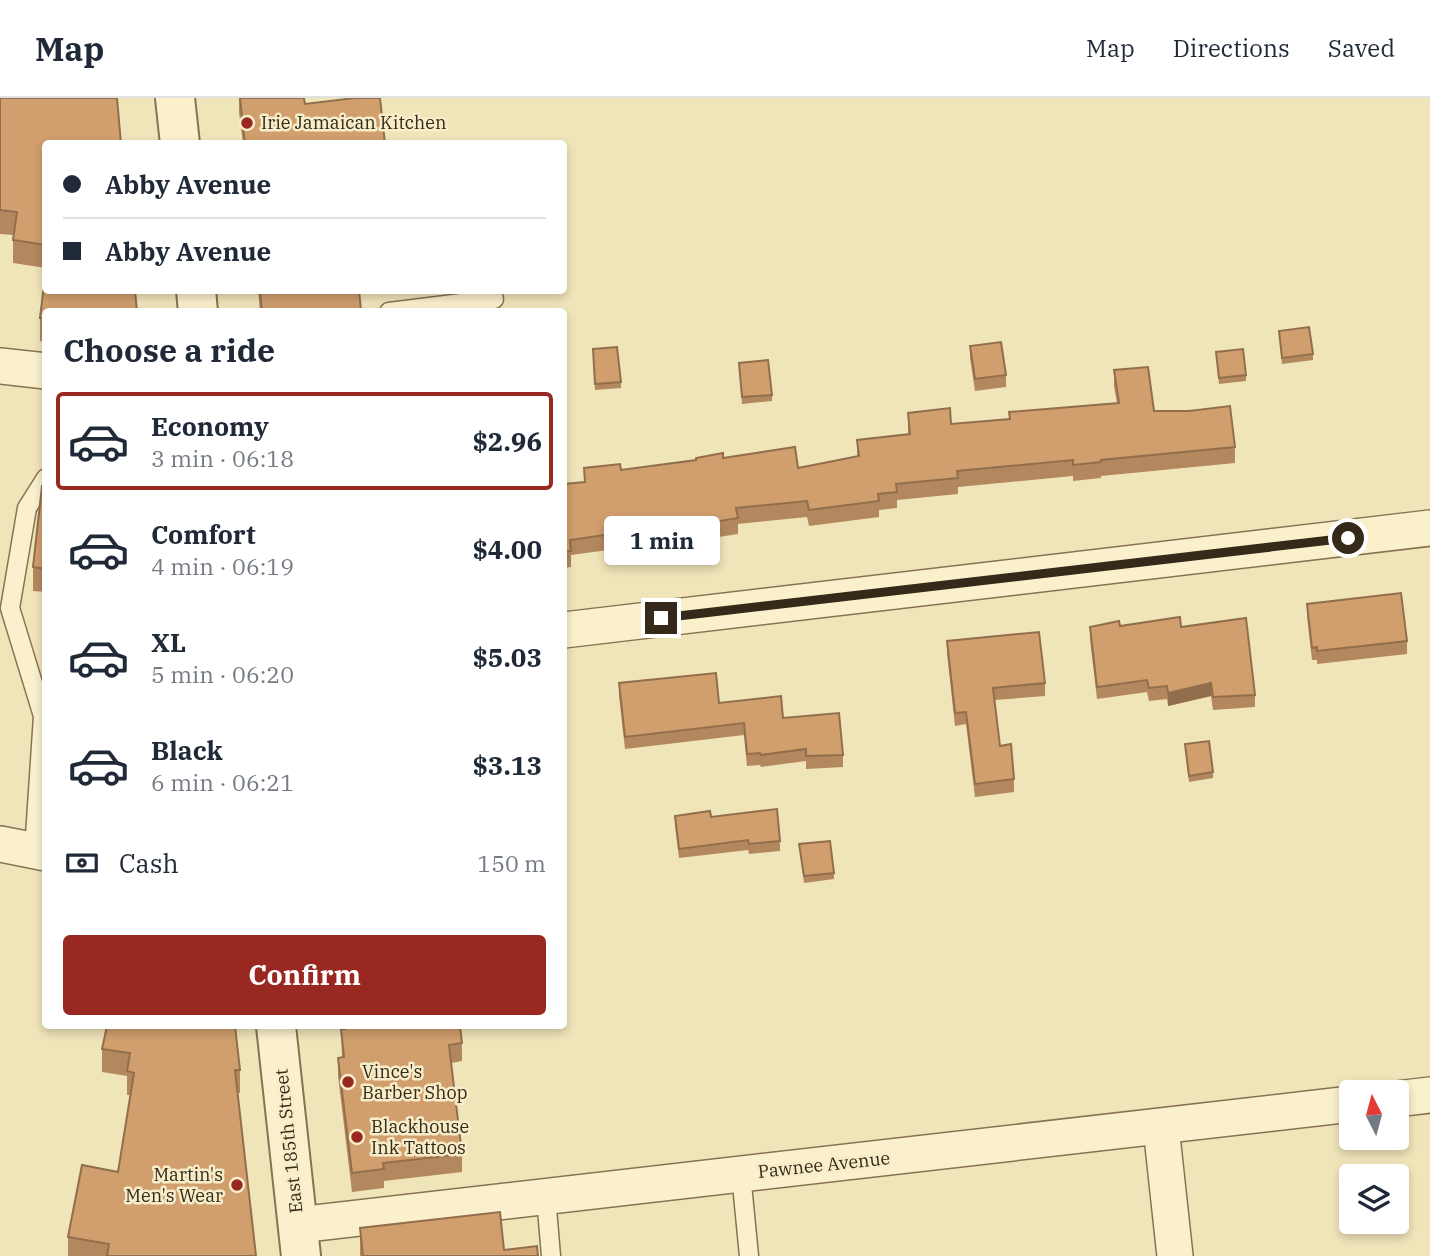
<!DOCTYPE html>
<html lang="en">
<head>
<meta charset="utf-8">
<style>
  body { margin:0; font-family:"IBM Plex Serif",serif; background:#f6f6f7; color:#1f2937; height:100vh; display:flex; flex-direction:column; font-size:26px; white-space:nowrap }
  * { box-sizing:border-box; margin:0 }
  p { font-size:23px; color:#747a83 }
  .icon { flex:none; width:38px; height:38px; fill:none; stroke:currentColor; stroke-width:2; stroke-linecap:round; stroke-linejoin:round }
  .map { position:relative; flex:1; overflow:hidden }
  .side { position:absolute; left:42px; top:210px; width:525px; height:721px; display:flex; flex-direction:column; background:#fff; border-radius:7px; box-shadow:0 4px 10px #0003 }
  .side>* { flex:none }
  .hud { position:absolute; left:42px; top:42px; width:525px; height:154px; border-radius:7px; box-shadow:0 4px 10px #0003; display:grid; align-content:center; height:154px; padding:0 21px; background:#fff }
  .needle { width:46px; rotate:354deg }
  .tools { position:absolute; left:1339px; top:982px; display:grid; gap:14px }
  .tools a { display:grid; place-items:center; width:70px; height:70px; border-radius:7px; background:#fff; box-shadow:0 4px 10px #0003; font-size:35px }
  .end { position:absolute; width:32px; height:32px; margin:-16px; border:9px solid #352919; background:#fff; box-shadow:0 0 0 4px #fff }
  .from { border-radius:50% }
  .bubble { position:absolute; height:49px; border-radius:7px; background:#fff; box-shadow:0 4px 10px #0003; font-size:23px; font-weight:700; line-height:49px; text-align:center }
  .hud b { display:flex; align-items:center; gap:24px; height:66px; font-size:26px }
  .hud b+b { border-top:2px solid #e0e1e3 }
  .hud i { width:18px; height:18px; background:#1f2937 }
  ul { padding:0; list-style:none }
  li { display:flex; align-items:center; gap:21px; height:98px; margin:0 14px 10px; padding:0 7px; border:4px solid transparent; border-radius:7px }
  li div { flex:1 }
  li b { display:block; font-size:26px }
  li em { font-style:normal; font-weight:700 }
  li.on { border-color:#992820 }
  li>.icon { width:63px; height:63px; stroke-width:1.5 }
  h2 { padding:0 21px; font-size:32px; line-height:84px }
  .pay { display:flex; align-items:center; gap:18px; height:77px; padding:0 21px; font-size:26px }
  .pay p { margin-inline-start:auto }
  .button { display:flex; gap:14px; margin-top:auto; padding:14px 21px }
  .button a { flex:1; height:80px; border-radius:7px; background:#992820; color:#fff; font-size:28px; font-weight:700; line-height:80px; text-align:center }
  header { display:flex; align-items:center; gap:42px; box-sizing:border-box; height:98px; padding:0 35px; background:#fff; border-bottom:2px solid #e0e1e3 }
  header strong { font-size:33px }
  nav { display:flex; gap:38px; margin-inline-start:auto; font-size:24px }
  .map>svg:first-child { display:block }
</style>
</head>
<body>
<header>
<strong>Map</strong>
<nav><a>Map</a><a>Directions</a><a>Saved</a></nav>
</header>
<div class="map">
<svg width="1430" height="1158" viewBox="0 0 1430 1158">
  <rect width="100%" height="100%" fill="#f0e4b9"/>
  <g fill="none" stroke-linecap="round" stroke-linejoin="round">
    <defs>
      <g id="service">
        <path d="M 389,214 L 494,201"/>
        <path d="M 34,753 L 43,618 L 10,510 L 27,410 L 46,380"/>
        <path d="M 741,1076 L 749,1158"/>
        <path d="M 546,1099 L 551,1158"/>
      </g>
      <g id="minor">
        <path d="M 0,268 L 46,273"/>
        <path d="M 564,532 L 1430,430"/>
        <path d="M 0,746 L 46,755"/>
        <path d="M 1396,1001 L 1430,997"/>
        <path d="M 1161,1029 L 1175,1158"/>
        <path d="M 298,1127 L 1351,1006"/>
      </g>
      <g id="tertiary">
        <path d="M 175,0 L 180,46"/>
        <path d="M 196,192 L 198,214"/>
        <path d="M 276,928 L 301,1158"/>
      </g>
    </defs>
    <!-- service casing -->
    <use href="#service" stroke="#877353" stroke-width="21"/>
    <!-- minor casing -->
    <use href="#minor" stroke="#877353" stroke-width="38"/>
    <!-- tertiary casing -->
    <use href="#tertiary" stroke="#877353" stroke-width="42"/>
    <!-- service -->
    <use href="#service" stroke="#fbf0cc" stroke-width="18"/>
    <!-- minor -->
    <use href="#minor" stroke="#fbf0cc" stroke-width="35"/>
    <!-- tertiary -->
    <use href="#tertiary" stroke="#fbf0cc" stroke-width="38"/>
  </g>
  <!-- wall -->
  <g fill="#b4885e">
    <path d="M 0,0 L 46,46 L 46,170 L 13,165 L 13,137 L 0,136 Z"/>
    <path d="M 239,0 L 304,0 L 305,6 L 385,46 L 243,46 L 239,14 Z"/>
    <path d="M 258,192 L 359,192 L 361,212 L 368,214 L 260,214 Z"/>
    <path d="M 46,214 L 46,244 L 40,243 L 40,220 Z"/>
    <path d="M 1279,233 L 1313,256 L 1313,262 L 1282,266 Z"/>
    <path d="M 970,248 L 1006,277 L 1006,289 L 975,293 L 970,260 Z"/>
    <path d="M 593,251 L 621,284 L 621,290 L 595,292 Z"/>
    <path d="M 1216,254 L 1246,277 L 1246,283 L 1219,286 Z"/>
    <path d="M 739,265 L 772,297 L 772,303 L 742,306 Z"/>
    <path d="M 1114,272 L 1154,313 L 1235,349 L 1235,365 L 1101,378 L 1101,380 L 1073,383 L 1073,378 L 958,389 L 958,396 L 897,402 L 897,410 L 879,412 L 879,419 L 809,428 L 807,419 L 738,426 L 738,436 L 679,445 L 653,448 L 653,446 L 571,457 L 571,469 L 564,470 L 564,386 L 584,384 L 584,370 L 621,372 L 723,360 L 798,370 L 857,358 L 857,342 L 908,336 L 908,315 L 951,326 L 1009,321 L 1009,314 L 1117,305 L 1114,288 Z"/>
    <path d="M 46,388 L 46,494 L 33,493 L 33,469 Z"/>
    <path d="M 1307,506 L 1407,543 L 1407,556 L 1317,566 L 1317,562 L 1312,562 L 1307,518 Z"/>
    <path d="M 1090,529 L 1181,529 L 1255,597 L 1255,609 L 1213,612 L 1211,598 L 1168,608 L 1167,601 L 1149,603 L 1147,594 L 1097,601 L 1090,541 Z"/>
    <path d="M 947,543 L 1045,585 L 1045,598 L 995,602 L 1000,648 L 1014,681 L 1014,694 L 975,699 L 966,626 L 955,628 L 947,555 Z"/>
    <path d="M 619,585 L 719,605 L 783,620 L 843,657 L 843,669 L 806,671 L 806,663 L 761,669 L 760,667 L 747,668 L 744,637 L 625,651 L 619,597 Z"/>
    <path d="M 1185,646 L 1213,674 L 1213,680 L 1189,684 Z"/>
    <path d="M 675,718 L 711,719 L 780,743 L 780,753 L 749,756 L 748,752 L 679,760 L 675,727 Z"/>
    <path d="M 799,746 L 834,775 L 834,781 L 804,785 Z"/>
    <path d="M 342,928 L 460,928 L 462,945 L 462,963 L 451,965 L 462,1056 L 462,1074 L 384,1083 L 384,1090 L 352,1094 L 338,978 L 338,960 L 342,959 L 341,931 L 343,931 Z"/>
    <path d="M 102,951 L 240,972 L 240,995 L 237,995 L 256,1158 L 68,1158 L 68,1139 L 118,1074 L 130,997 L 127,997 L 127,978 L 102,974 Z"/>
    <path d="M 360,1130 L 504,1152 L 538,1158 L 360,1158 Z"/>
  </g>
  <!-- shaded-wall -->
  <path fill="#926f4c" d="M 1211,585 L 1211,598 L 1168,608 L 1168,595 Z"/>
  <!-- building -->
  <g fill="#d19e6d" stroke="#926f4c" stroke-width="2">
    <path d="M 0,0 L 117,0 L 121,46 L 46,46 L 46,147 L 13,142 L 17,114 L 0,112 Z"/>
    <path d="M 240,0 L 304,0 L 305,6 L 355,0 L 380,0 L 385,46 L 245,46 Z"/>
    <path d="M 46,170 L 46,192 L 135,192 L 137,214 L 46,214 L 46,220 L 40,220 Z"/>
    <path d="M 260,192 L 359,192 L 361,212 L 368,211 L 368,214 L 262,214 Z"/>
    <path d="M 1309,229 L 1313,256 L 1282,260 L 1279,233 Z"/>
    <path d="M 1001,244 L 1006,277 L 975,281 L 970,248 Z"/>
    <path d="M 617,249 L 621,284 L 595,286 L 593,251 Z"/>
    <path d="M 1243,251 L 1246,277 L 1219,280 L 1216,254 Z"/>
    <path d="M 768,262 L 772,297 L 742,299 L 739,265 Z"/>
    <path d="M 1148,269 L 1154,313 L 1189,313 L 1230,308 L 1235,349 L 1101,362 L 1101,364 L 1073,367 L 1073,362 L 957,373 L 958,380 L 896,386 L 897,394 L 878,396 L 879,403 L 809,412 L 807,403 L 736,410 L 738,420 L 679,430 L 653,432 L 653,430 L 570,442 L 571,453 L 564,454 L 564,386 L 585,384 L 584,370 L 620,366 L 621,372 L 696,362 L 696,360 L 723,355 L 723,360 L 795,349 L 798,370 L 859,358 L 857,342 L 910,336 L 908,315 L 950,310 L 951,326 L 1010,321 L 1009,314 L 1119,305 L 1114,272 Z"/>
    <path d="M 42,388 L 46,388 L 46,471 L 33,469 Z"/>
    <path d="M 1401,495 L 1407,543 L 1317,553 L 1317,549 L 1312,550 L 1307,506 Z"/>
    <path d="M 1180,519 L 1181,529 L 1246,520 L 1255,597 L 1213,599 L 1211,585 L 1168,595 L 1167,588 L 1149,590 L 1147,582 L 1097,589 L 1090,529 L 1119,523 L 1120,528 Z"/>
    <path d="M 1039,534 L 1045,585 L 993,590 L 1000,648 L 1011,646 L 1014,681 L 975,686 L 966,614 L 955,615 L 947,543 Z"/>
    <path d="M 716,575 L 719,605 L 781,598 L 783,620 L 839,615 L 843,657 L 806,658 L 806,651 L 761,657 L 760,655 L 747,656 L 744,625 L 625,639 L 619,585 Z"/>
    <path d="M 1209,643 L 1213,674 L 1189,678 L 1185,646 Z"/>
    <path d="M 777,711 L 780,743 L 749,746 L 748,742 L 679,751 L 675,718 L 710,713 L 711,719 Z"/>
    <path d="M 830,743 L 834,775 L 804,778 L 799,746 Z"/>
    <path d="M 107,928 L 235,928 L 240,972 L 235,972 L 256,1158 L 107,1158 L 109,1146 L 68,1139 L 82,1067 L 118,1074 L 134,975 L 127,973 L 130,955 L 102,951 Z"/>
    <path d="M 344,928 L 460,928 L 462,945 L 449,947 L 462,1056 L 383,1065 L 384,1071 L 352,1075 L 338,960 L 344,959 L 341,931 L 345,931 Z"/>
    <path d="M 500,1114 L 504,1152 L 537,1148 L 538,1158 L 363,1158 L 360,1130 Z"/>
  </g>
  <g fill="none" stroke-linecap="round" stroke-linejoin="round">
    <!-- route -->
    <path stroke="#352919" stroke-width="9" d="M 661,520 L 1348,440"/>
  </g>
  <!-- markers -->
  <g fill="#992820" stroke="#f7edc9" stroke-width="2.5">
    <circle cx="247" cy="25" r="7"/>
    <circle cx="348" cy="984" r="7"/>
    <circle cx="357" cy="1039" r="7"/>
    <circle cx="237" cy="1087" r="7"/>
  </g>
  <g text-anchor="middle" stroke-width="5" stroke-linejoin="round" paint-order="stroke">
    <!-- poi labels -->
    <g font-size="18" fill="#352919" stroke="#f7edc9" text-anchor="start">
      <text x="261" y="31">Irie Jamaican Kitchen</text>
      <text x="362" y="980">Vince's<tspan x="362" dy="21">Barber Shop</tspan></text>
      <text x="371" y="1035">Blackhouse<tspan x="371" dy="21">Ink Tattoos</tspan></text>
      <text x="223" y="1083" text-anchor="end">Martin's<tspan x="223" dy="21">Men's Wear</tspan></text>
    </g>
    <!-- street labels -->
    <g font-size="18" fill="#352919" stroke="#f7edc9">
      <text transform="translate(289 1043) rotate(-96)" y="6">East 185th Street</text>
      <text transform="translate(824 1067) rotate(-6)" y="6">Pawnee Avenue</text>
    </g>
  </g>
</svg>
<div class="tools">
<a><svg class="needle" viewBox="-14 -14 28 28"><path d="M0-13l5 13h-10z" fill="#e53935"/><path d="M0 13l5-13h-10z" fill="#747a83"/></svg></a>
<a><svg class="icon" aria-label="layers" viewBox="0 0 24 24"><path d="M12 4l9 5-9 5-9-5zM3 14l9 5 9-5"/></svg></a>
</div>
<i class="end from" style="left:1348px;top:440px"></i>
<i class="end" style="left:661px;top:520px"></i>
<div class="bubble" style="left:604px;top:418px;width:116px">1 min</div>
<div class="hud">
<b><i class="from"></i>Abby Avenue</b>
<b><i></i>Abby Avenue</b>
</div>
<section class="side">
<h2>Choose a ride</h2>
<ul>
<li class="on"><svg class="icon" aria-label="car" viewBox="0 0 24 24"><path d="M5 17H2v-5l4-1 3-4h7l3 4 3 1v5h-3M9 17h6M6 11h13"/><circle cx="7" cy="17" r="2"/><circle cx="17" cy="17" r="2"/></svg><div><b>Economy</b><p>3 min · 06:18</p></div><em>$2.96</em></li>
<li><svg class="icon" aria-label="car" viewBox="0 0 24 24"><path d="M5 17H2v-5l4-1 3-4h7l3 4 3 1v5h-3M9 17h6M6 11h13"/><circle cx="7" cy="17" r="2"/><circle cx="17" cy="17" r="2"/></svg><div><b>Comfort</b><p>4 min · 06:19</p></div><em>$4.00</em></li>
<li><svg class="icon" aria-label="car" viewBox="0 0 24 24"><path d="M5 17H2v-5l4-1 3-4h7l3 4 3 1v5h-3M9 17h6M6 11h13"/><circle cx="7" cy="17" r="2"/><circle cx="17" cy="17" r="2"/></svg><div><b>XL</b><p>5 min · 06:20</p></div><em>$5.03</em></li>
<li><svg class="icon" aria-label="car" viewBox="0 0 24 24"><path d="M5 17H2v-5l4-1 3-4h7l3 4 3 1v5h-3M9 17h6M6 11h13"/><circle cx="7" cy="17" r="2"/><circle cx="17" cy="17" r="2"/></svg><div><b>Black</b><p>6 min · 06:21</p></div><em>$3.13</em></li>
</ul>
<div class="pay"><svg class="icon" aria-label="cash" viewBox="0 0 24 24"><path d="M3 7h18v10H3z"/><circle cx="12" cy="12" r="2"/></svg>Cash<p>150 m</p></div>
<div class="button"><a>Confirm</a></div>
</section>
</div>
</body>
</html>
